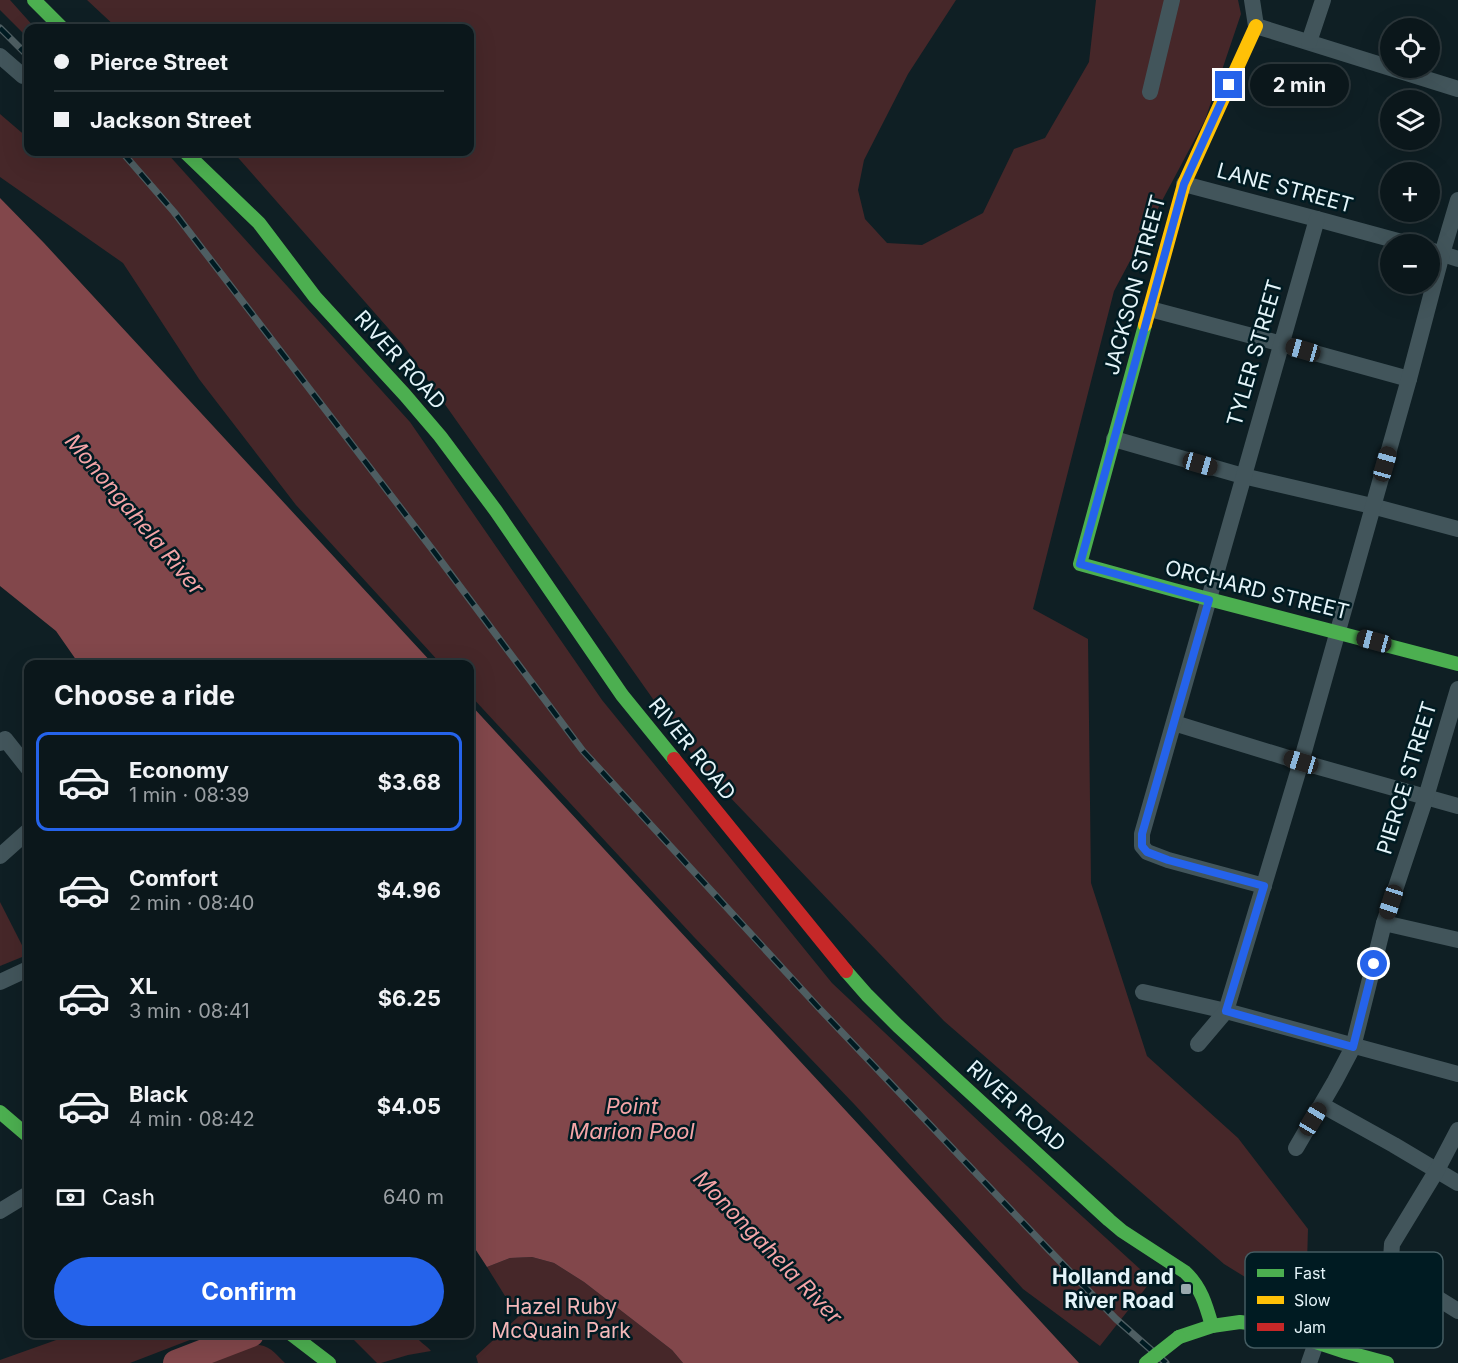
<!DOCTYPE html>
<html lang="en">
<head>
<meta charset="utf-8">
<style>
  body { margin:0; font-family:Inter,sans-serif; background:#142024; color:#f1f3f6; height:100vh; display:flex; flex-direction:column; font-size:22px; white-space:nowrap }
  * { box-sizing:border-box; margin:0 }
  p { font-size:20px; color:#9a9fa3 }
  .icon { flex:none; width:33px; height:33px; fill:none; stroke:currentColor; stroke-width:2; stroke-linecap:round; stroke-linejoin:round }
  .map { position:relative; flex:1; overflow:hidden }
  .details { position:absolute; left:24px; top:660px; width:450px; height:678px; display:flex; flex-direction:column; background:#0b171b; border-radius:12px; box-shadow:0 6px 24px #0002,0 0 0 2px #2b363a }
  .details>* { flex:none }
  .guide { position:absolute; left:24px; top:24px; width:450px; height:132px; border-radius:12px; box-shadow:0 6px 24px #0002,0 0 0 2px #2b363a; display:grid; align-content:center; height:132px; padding:0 30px; background:#0b171b }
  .tools { position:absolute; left:1380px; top:18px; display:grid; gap:12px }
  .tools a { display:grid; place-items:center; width:60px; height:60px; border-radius:50%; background:#0b171b; box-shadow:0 6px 24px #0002,0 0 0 2px #2b363a; font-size:30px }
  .end { position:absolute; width:27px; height:27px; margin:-14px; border:8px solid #2563eb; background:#fff; box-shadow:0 0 0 3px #fff }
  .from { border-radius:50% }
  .bubble { position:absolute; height:42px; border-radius:21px; background:#0b171b; box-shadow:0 6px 24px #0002,0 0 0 2px #2b363a; font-size:20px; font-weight:700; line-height:42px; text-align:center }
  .car { position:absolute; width:18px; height:36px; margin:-18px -9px; border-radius:8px; box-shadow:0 0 4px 2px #0007; background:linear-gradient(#222 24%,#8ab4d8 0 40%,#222 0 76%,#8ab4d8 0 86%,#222 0) }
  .guide b { display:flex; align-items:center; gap:21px; height:57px; font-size:22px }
  .guide b+b { border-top:2px solid #2b363a }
  .guide i { width:15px; height:15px; background:#f1f3f6 }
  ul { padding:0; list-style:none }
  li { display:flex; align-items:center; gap:18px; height:99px; margin:0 12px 9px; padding:0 18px; border:3px solid transparent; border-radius:12px }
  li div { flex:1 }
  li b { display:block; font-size:22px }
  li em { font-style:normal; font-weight:700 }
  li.active { border-color:#2563eb }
  li>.icon { width:54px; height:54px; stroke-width:1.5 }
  h2 { padding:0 30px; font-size:27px; line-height:72px }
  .pay { display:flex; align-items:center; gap:15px; height:66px; padding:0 30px; font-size:22px }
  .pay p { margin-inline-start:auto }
  .cta { display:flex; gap:12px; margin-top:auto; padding:12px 30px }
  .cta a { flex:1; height:69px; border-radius:36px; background:#2563eb; color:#fff; font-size:24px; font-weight:700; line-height:69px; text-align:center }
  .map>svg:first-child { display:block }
</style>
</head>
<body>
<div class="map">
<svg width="1458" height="1363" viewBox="0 0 1458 1363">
  <rect width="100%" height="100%" fill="#0f1f24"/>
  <!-- green -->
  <g fill="#462729">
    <path d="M 0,0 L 10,0 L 35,28 L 28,28 L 28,38 L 0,10 Z"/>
    <path d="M 87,0 L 956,0 L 908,74 L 864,160 L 858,190 L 865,219 L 887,243 L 922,245 L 983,213 L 1014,149 L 1045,138 L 1089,62 L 1096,0 L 1238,0 L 1241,14 L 1205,120 L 1114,291 L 1033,609 L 1088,639 L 1091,883 L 1147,1056 L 1238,1138 L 1308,1229 L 1306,1298 L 1258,1285 L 1224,1264 L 944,1021 L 701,767 L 403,345 L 233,152 L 470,152 L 470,28 L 117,28 Z"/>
    <path d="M 0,114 L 28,138 L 28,152 L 86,155 L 89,152 L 166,152 L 410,422 L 602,700 L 832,983 L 1005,1146 L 1152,1280 L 1100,1346 L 1023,1289 L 855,1105 L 694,937 L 470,695 L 470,664 L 441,664 L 296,505 L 199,379 L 123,263 L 0,177 Z"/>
    <path d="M 0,902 L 27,955 L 0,966 Z"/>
    <path d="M 532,1257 L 554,1263 L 584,1282 L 672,1350 L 683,1363 L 478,1363 L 476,1356 L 518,1317 L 487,1267 L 510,1258 Z"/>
    <path d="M 73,1334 L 222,1334 L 195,1338 L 130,1363 L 0,1363 L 0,1360 Z"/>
    <path d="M 348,1334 L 414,1334 C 419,1342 425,1344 431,1351 L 408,1355 L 381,1363 L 377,1363 Z"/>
    <path d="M 249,1345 C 268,1343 273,1351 285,1363 L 206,1363 Z"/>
  </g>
  <!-- water -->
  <g fill="#82474b">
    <path d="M 0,198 L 44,243 L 433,664 L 79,664 L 56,631 L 0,586 Z"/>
    <path d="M 470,704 L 1079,1363 L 683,1363 L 672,1350 L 584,1282 L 554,1263 L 532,1257 L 510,1258 L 487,1267 L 470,1241 Z"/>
  </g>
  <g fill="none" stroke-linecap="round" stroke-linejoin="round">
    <!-- river -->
    <path stroke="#82474b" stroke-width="26" d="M 176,1363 L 251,1334"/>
    <!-- street -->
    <g stroke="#42555b" stroke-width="16">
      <path d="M 1252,0 L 1256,26 L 1458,89"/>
      <path d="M 1309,42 L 1323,0"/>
      <path d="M 0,56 L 23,76"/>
      <path d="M 1150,92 L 1172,0"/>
      <path d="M 1184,184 L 1317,219 L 1409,244"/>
      <path d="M 1430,250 L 1458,259"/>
      <path d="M 1150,309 L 1282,344 L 1409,379"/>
      <path d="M 1114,439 L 1243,476 L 1372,506 L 1458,529"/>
      <path d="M 1174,723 L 1301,762 L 1458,806"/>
      <path d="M 0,743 L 5,739 L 28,768"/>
      <path d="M 0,856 L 28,831"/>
      <path d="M 1264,886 L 1168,860 L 1147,852 L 1142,846 L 1142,834 L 1317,219"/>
      <path d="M 1384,923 L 1458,940"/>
      <path d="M 0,982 L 28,969"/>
      <path d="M 1143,992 L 1226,1011 L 1458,1074"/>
      <path d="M 1198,1044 L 1226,1011 L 1301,762 L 1409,379 L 1442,254 L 1458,200"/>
      <path d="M 1322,1105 L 1394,1145 L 1458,1183"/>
      <path d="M 1458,1130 L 1437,1170 L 1392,1244 L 1391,1259 L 1397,1273 L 1458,1311"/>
      <path d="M 1296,1148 L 1335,1081 L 1353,1047 L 1384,923 L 1426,797 L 1458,689"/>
      <path d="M 0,1211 L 28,1194"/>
      <path d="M 1309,1363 L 1316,1343"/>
    </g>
    <!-- fast -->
    <g stroke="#4caf50" stroke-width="14">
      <path d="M 34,0 L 62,28"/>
      <path d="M 185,152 L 259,223 L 315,297 L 405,395 L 440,436 L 496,511 L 622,695 L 674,759"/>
      <path d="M 1145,325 L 1080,564 L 1174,590 L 1458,664"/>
      <path d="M 846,971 L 867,995 L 898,1026 L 1109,1220 L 1122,1231 L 1185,1272 C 1201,1287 1206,1305 1212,1326"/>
      <path d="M 0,1112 L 28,1136"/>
      <path d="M 291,1334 L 329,1363"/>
      <path d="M 1179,1337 L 1212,1326 L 1240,1322 L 1264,1325 L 1346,1352 L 1387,1363"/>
    </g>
    <!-- slow -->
    <path stroke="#ffc107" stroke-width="14" d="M 1145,325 L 1184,184 L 1256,26"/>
    <!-- jam -->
    <path stroke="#c62828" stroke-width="14" d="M 674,759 L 846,971"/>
    <defs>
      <g id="rail">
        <path d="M 0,28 L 28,56"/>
        <path d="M 122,152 L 174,212 L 432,549 L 583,751 L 818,1007 L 1049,1250 L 1116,1319 L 1166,1363"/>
      </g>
    </defs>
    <!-- rail casing -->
    <use href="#rail" stroke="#4e5e62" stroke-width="7"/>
    <!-- rail -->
    <use href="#rail" stroke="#001b22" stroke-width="4.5" stroke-dasharray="14" stroke-linecap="butt"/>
    <!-- fast-bridge -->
    <path stroke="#4caf50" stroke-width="14" d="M 1146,1363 L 1179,1337"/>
  </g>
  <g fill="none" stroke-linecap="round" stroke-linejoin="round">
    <!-- route -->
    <path stroke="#2563eb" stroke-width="8" d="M 1229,85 L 1184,184 L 1080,564 L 1209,600 L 1142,834 L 1142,846 L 1147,852 L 1168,860 L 1264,886 L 1226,1011 L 1353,1047 L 1374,964"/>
  </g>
  <!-- markers -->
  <rect fill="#99a9ae" stroke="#001b22" stroke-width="2" x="1180" y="1283" width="12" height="12" rx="3"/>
  <g text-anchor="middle" stroke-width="5" stroke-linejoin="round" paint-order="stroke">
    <!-- street labels -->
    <g font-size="21" fill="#e4f4f9" stroke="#001b22">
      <text transform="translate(1285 188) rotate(15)" y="7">LANE STREET</text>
      <text transform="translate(1135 285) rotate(-75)" y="7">JACKSON STREET</text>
      <text transform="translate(1255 353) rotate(-74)" y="7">TYLER STREET</text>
      <text transform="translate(400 360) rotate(48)" y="7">RIVER ROAD</text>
      <text transform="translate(1257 590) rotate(14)" y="7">ORCHARD STREET</text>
      <text transform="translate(692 749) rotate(51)" y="7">RIVER ROAD</text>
      <text transform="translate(1407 778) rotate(-73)" y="7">PIERCE STREET</text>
      <text transform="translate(1016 1106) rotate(42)" y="7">RIVER ROAD</text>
    </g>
    <!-- poi labels -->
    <g font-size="21" font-weight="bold" fill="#e4f4f9" stroke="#001b22" text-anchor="end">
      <text x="1174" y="1284">Holland and<tspan x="1174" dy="24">River Road</tspan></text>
    </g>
    <!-- park labels -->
    <g font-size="21" fill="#f4b7b9" stroke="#001b22">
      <text x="561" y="1314">Hazel Ruby<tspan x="561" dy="24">McQuain Park</tspan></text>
    </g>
    <!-- water labels -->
    <g font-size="22" font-style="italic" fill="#f5a5a8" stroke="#001b22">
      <text transform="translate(135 514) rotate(50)" y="8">Monongahela River</text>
      <text x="632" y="1114">Point<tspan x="632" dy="25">Marion Pool</tspan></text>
      <text transform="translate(768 1247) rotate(46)" y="8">Monongahela River</text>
    </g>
  </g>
  <!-- legend -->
  <rect x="1245" y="1252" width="198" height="96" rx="9" fill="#001b22" stroke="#445c62" stroke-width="1.5"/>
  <rect x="1257" y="1269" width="27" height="8" fill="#4caf50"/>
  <rect x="1257" y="1296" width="27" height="8" fill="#ffc107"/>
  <rect x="1257" y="1323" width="27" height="8" fill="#c62828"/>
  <g font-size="16" fill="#e4f4f9">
    <text x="1294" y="1279">Fast</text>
    <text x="1294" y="1306">Slow</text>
    <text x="1294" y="1333">Jam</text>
  </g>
</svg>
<div class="tools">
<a><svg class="icon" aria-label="locate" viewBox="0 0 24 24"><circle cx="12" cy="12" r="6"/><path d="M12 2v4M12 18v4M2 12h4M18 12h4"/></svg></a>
<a><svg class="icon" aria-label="layers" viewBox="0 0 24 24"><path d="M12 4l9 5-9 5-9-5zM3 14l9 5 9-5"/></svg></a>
<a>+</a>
<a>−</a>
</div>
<i class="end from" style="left:1374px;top:964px"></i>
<i class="end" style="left:1229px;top:85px"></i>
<div class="bubble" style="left:1250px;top:64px;width:99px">2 min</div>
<i class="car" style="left:1303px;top:350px;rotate:286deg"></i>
<i class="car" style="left:1200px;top:464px;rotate:106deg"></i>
<i class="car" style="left:1385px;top:464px;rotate:16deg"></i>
<i class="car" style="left:1374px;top:641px;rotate:285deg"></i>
<i class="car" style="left:1301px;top:762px;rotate:287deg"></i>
<i class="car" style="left:1391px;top:902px;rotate:198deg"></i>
<i class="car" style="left:1313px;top:1119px;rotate:31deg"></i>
<div class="guide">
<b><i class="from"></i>Pierce Street</b>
<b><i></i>Jackson Street</b>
</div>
<section class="details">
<h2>Choose a ride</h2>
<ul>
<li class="active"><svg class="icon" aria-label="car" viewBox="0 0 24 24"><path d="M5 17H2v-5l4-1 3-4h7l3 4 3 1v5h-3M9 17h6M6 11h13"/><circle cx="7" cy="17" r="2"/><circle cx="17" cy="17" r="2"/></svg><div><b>Economy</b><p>1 min · 08:39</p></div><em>$3.68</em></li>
<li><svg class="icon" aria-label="car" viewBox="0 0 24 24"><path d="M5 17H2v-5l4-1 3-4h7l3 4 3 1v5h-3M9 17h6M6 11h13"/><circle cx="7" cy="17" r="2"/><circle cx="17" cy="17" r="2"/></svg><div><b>Comfort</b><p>2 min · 08:40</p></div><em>$4.96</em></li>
<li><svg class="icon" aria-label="car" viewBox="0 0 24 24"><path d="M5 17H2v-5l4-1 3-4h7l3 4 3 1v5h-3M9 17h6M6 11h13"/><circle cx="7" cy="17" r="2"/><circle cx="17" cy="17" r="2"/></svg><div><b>XL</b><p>3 min · 08:41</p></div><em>$6.25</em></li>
<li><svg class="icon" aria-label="car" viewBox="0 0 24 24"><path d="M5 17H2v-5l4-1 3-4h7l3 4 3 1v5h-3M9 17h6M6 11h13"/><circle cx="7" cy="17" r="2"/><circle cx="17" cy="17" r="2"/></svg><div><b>Black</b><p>4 min · 08:42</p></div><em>$4.05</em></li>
</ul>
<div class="pay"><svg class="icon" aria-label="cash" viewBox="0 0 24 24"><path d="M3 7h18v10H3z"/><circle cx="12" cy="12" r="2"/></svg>Cash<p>640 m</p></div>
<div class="cta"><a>Confirm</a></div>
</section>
</div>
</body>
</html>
